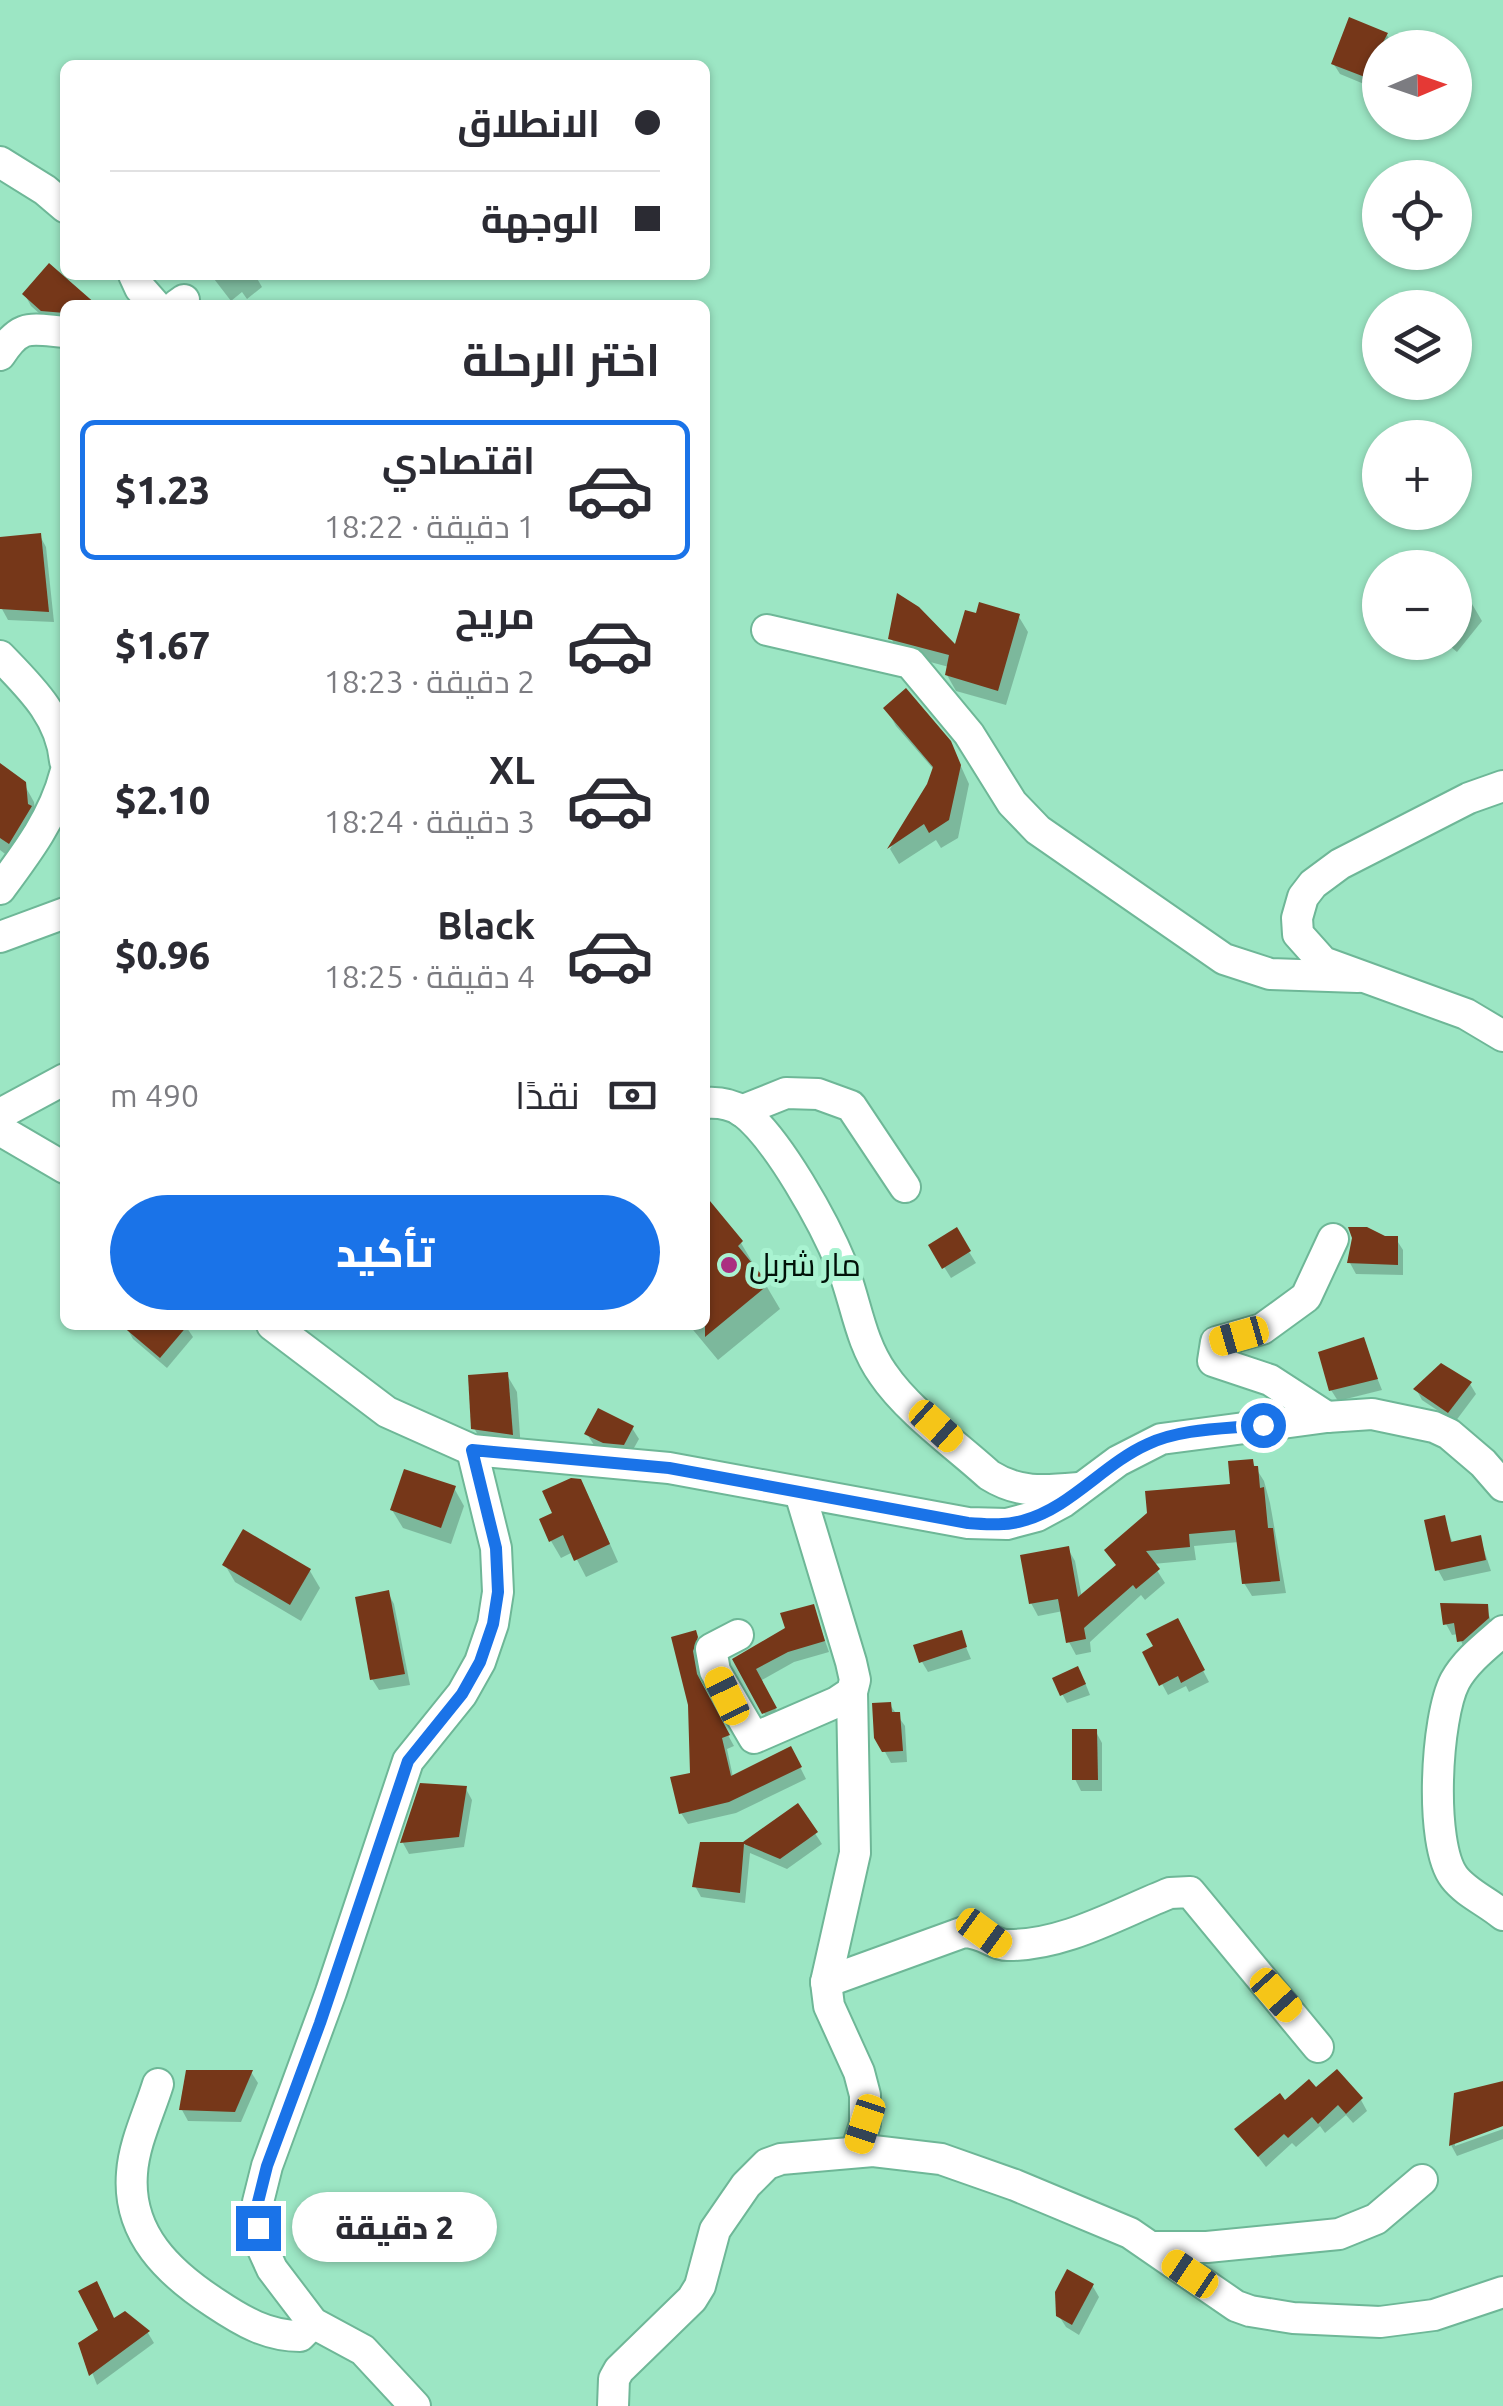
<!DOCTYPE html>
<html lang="ar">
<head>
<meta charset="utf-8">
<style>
  body { margin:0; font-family:Ubuntu,Cairo,sans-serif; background:#f7f7f7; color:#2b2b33; direction:rtl; height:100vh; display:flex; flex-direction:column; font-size:38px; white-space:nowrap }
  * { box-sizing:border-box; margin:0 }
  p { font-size:32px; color:#7c7c81 }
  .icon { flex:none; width:55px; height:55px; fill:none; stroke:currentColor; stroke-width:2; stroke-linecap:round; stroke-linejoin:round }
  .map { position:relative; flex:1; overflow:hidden; direction:ltr }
  .side { position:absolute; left:60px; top:300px; width:650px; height:1030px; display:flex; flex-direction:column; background:#fff; border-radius:15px; box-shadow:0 2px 8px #0004; direction:rtl }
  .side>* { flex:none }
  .top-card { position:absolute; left:60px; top:60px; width:650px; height:220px; border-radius:15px; box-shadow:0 2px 8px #0004; direction:rtl; display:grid; align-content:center; height:220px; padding:0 50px; background:#fff }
  .needle { width:65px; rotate:88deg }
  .tools { position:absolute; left:1362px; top:30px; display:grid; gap:20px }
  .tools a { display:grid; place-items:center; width:110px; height:110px; border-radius:50%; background:#fff; box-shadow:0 2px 8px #0004; font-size:50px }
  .end { position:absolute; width:45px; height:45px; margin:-22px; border:12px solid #1a73e8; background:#fff; box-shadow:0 0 0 5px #fff }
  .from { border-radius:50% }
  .bubble { position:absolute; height:70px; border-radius:35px; background:#fff; box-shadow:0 2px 8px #0004; font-size:32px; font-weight:800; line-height:70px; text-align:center; direction:rtl }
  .car { position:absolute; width:30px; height:60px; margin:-30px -15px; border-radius:12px; box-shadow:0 0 8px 2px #0007; background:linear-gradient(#f5c518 24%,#345 0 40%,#f5c518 0 76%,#345 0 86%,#f5c518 0) }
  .top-card b { display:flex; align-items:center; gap:35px; height:95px; font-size:38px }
  .top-card b+b { border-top:2px solid #e1e1e2 }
  .top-card i { width:25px; height:25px; background:#2b2b33 }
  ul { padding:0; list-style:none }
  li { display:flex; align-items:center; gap:30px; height:140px; margin:0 20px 15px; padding:0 30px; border:5px solid transparent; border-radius:15px }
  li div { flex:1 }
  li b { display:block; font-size:38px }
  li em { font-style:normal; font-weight:800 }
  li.active { border-color:#1a73e8 }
  li>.icon { width:90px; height:90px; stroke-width:1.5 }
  h2 { padding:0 50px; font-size:45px; line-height:120px }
  .pay { display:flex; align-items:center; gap:25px; height:110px; padding:0 50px; font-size:38px }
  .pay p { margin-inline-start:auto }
  .cta { display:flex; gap:20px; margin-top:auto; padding:20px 50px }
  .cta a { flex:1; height:115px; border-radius:60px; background:#1a73e8; color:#fff; font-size:40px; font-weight:800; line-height:115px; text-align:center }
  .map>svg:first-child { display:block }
</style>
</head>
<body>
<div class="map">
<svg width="1503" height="2406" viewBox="0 0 1503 2406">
  <rect width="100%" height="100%" fill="#9ce6c4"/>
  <!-- shadow -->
  <g fill="#0003">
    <path d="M 1387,35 L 1393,46 L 1380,48 L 1380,80 L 1376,89 L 1340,74 L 1333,63 Z"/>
    <path d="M 211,275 L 255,275 L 262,287 L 247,299 L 242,292 L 231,301 Z"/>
    <path d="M 25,295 L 90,305 L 65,305 L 65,324 L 49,322 L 31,306 Z"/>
    <path d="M 40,536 L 46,547 L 54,622 L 8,620 L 2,609 L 0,540 Z"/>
    <path d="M 1455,590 L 1472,604 L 1482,621 L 1457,652 L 1445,642 L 1455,642 Z"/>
    <path d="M 1019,617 L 1028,632 L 1006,705 L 956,691 L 947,675 L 949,667 L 900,654 L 891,638 L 956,649 Z"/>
    <path d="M 886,708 L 959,762 L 969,784 L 958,838 L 941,848 L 936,840 L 899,864 L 890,849 L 929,785 L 935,771 L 896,726 Z"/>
    <path d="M 0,781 L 24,784 L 34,802 L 36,819 L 13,860 L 0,850 Z"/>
    <path d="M 705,1199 L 741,1243 L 780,1309 L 718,1360 L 689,1325 L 705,1325 Z"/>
    <path d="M 956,1231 L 976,1263 L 951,1278 L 931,1246 Z"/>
    <path d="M 1384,1238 L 1396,1239 L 1403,1250 L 1403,1275 L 1356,1274 L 1350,1263 Z"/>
    <path d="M 129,1325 L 185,1325 L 193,1337 L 167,1368 L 133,1339 L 127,1328 Z"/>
    <path d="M 1362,1340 L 1382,1390 L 1338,1401 L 1331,1390 Z"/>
    <path d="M 507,1375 L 517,1392 L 521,1451 L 484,1446 L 474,1428 Z"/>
    <path d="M 1470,1384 L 1476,1394 L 1455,1422 L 1422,1400 L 1416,1389 Z"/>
    <path d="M 632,1428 L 639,1439 L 630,1455 L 611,1454 L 594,1445 L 587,1434 Z"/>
    <path d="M 1252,1462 L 1264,1481 L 1270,1503 L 1286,1593 L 1252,1596 L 1244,1583 L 1239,1542 L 1194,1546 L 1196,1560 L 1153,1564 L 1165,1583 L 1145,1600 L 1141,1595 L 1090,1642 L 1091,1652 L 1076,1655 L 1069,1642 L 1063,1611 L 1038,1616 L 1031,1603 L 1068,1549 L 1075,1561 L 1082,1598 L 1118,1567 L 1107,1550 L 1232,1486 Z"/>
    <path d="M 454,1488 L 464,1506 L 451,1544 L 403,1528 L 392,1510 Z"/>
    <path d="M 590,1499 L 618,1562 L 586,1577 L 573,1552 L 561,1558 L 551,1541 Z"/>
    <path d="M 1444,1518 L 1453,1544 L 1480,1538 L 1491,1571 L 1444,1581 L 1438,1570 Z"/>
    <path d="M 225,1565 L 310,1571 L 320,1588 L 301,1621 L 235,1582 Z"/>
    <path d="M 388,1593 L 394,1604 L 410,1685 L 379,1690 L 372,1679 Z"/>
    <path d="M 1486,1606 L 1494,1630 L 1466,1652 L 1458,1634 L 1452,1635 L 1446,1624 Z"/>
    <path d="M 813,1607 L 829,1652 L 794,1662 L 760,1681 L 781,1719 L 770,1724 L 735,1660 L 788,1629 Z"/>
    <path d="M 1177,1621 L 1209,1682 L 1189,1692 L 1186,1686 L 1168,1695 L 1145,1653 L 1156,1647 Z"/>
    <path d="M 695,1633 L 703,1650 L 697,1664 L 702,1688 L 734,1746 L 727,1749 L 733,1777 L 797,1761 L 806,1779 L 736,1813 L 688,1824 L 681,1813 L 692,1775 L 691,1705 L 674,1638 Z"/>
    <path d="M 960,1633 L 971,1659 L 928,1672 L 922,1662 Z"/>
    <path d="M 1084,1680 L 1090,1695 L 1067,1703 L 1061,1692 Z"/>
    <path d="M 890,1705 L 905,1726 L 907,1762 L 891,1763 L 884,1750 Z"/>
    <path d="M 1096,1732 L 1102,1743 L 1102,1791 L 1081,1791 L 1075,1779 Z"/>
    <path d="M 422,1786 L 466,1789 L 472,1800 L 464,1847 L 409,1854 L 403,1843 Z"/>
    <path d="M 797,1806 L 822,1844 L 787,1869 L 750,1853 L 745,1903 L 701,1897 L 695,1886 L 744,1845 Z"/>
    <path d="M 251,2072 L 258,2083 L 241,2122 L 188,2121 L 182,2110 Z"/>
    <path d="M 1503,2084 L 1503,2124 L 1455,2141 L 1455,2146 L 1503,2129 L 1503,2139 L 1457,2156 L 1451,2145 L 1456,2095 Z"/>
    <path d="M 1316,2090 L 1361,2100 L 1367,2111 L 1353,2123 L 1346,2115 L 1325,2133 L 1320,2126 L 1296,2147 L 1292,2143 L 1266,2167 L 1237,2130 Z"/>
    <path d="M 1092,2285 L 1099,2297 L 1079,2335 L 1066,2327 L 1059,2316 Z"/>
    <path d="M 125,2314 L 148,2333 L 154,2343 L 97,2385 L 81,2344 Z"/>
  </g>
  <!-- building -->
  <g fill="#763719">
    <path d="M 1349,17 L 1388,33 L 1380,48 L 1370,79 L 1331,64 Z"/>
    <path d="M 49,263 L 97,305 L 65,305 L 65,313 L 41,311 L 22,294 Z"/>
    <path d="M 41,533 L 49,612 L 0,609 L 0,537 Z"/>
    <path d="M 897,593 L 919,607 L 955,644 L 965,610 L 976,613 L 979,602 L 1020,614 L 998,691 L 945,675 L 949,655 L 888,639 Z"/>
    <path d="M 906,688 L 951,741 L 961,765 L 949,820 L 929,833 L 924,824 L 887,849 L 927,784 L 933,767 L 883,708 Z"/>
    <path d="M 0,763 L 26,782 L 28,804 L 32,806 L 9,844 L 0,838 Z"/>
    <path d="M 705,1195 L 743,1241 L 738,1246 L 769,1284 L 705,1337 Z"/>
    <path d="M 957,1227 L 971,1251 L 942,1269 L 928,1245 Z"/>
    <path d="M 1348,1227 L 1367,1227 L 1385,1236 L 1398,1236 L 1398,1265 L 1347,1263 L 1352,1238 Z"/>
    <path d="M 121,1325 L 188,1325 L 160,1358 Z"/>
    <path d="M 1364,1337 L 1378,1379 L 1329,1391 L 1318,1352 Z"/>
    <path d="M 1441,1363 L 1472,1382 L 1448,1413 L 1413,1389 Z"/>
    <path d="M 508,1372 L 513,1435 L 471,1429 L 468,1375 Z"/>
    <path d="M 598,1408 L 634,1426 L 624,1445 L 603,1443 L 584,1434 Z"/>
    <path d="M 1253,1459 L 1254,1466 L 1258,1466 L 1260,1488 L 1264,1487 L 1268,1528 L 1273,1528 L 1280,1581 L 1242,1584 L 1235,1530 L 1189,1534 L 1190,1547 L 1146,1551 L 1160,1569 L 1136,1589 L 1133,1585 L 1084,1628 L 1086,1639 L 1066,1643 L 1058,1599 L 1029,1604 L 1020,1555 L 1069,1546 L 1078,1597 L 1116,1565 L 1104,1550 L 1147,1513 L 1145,1491 L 1230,1484 L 1228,1461 Z"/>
    <path d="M 404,1469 L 456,1486 L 441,1528 L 390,1510 Z"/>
    <path d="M 571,1478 L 581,1479 L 610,1544 L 574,1561 L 563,1535 L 549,1542 L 539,1519 L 552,1513 L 542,1491 Z"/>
    <path d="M 1445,1515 L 1451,1542 L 1481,1535 L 1486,1560 L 1435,1571 L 1424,1520 Z"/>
    <path d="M 243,1529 L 311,1569 L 290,1605 L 222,1565 Z"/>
    <path d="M 389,1590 L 405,1674 L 370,1680 L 355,1597 Z"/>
    <path d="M 1440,1603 L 1488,1604 L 1489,1618 L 1463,1641 L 1457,1642 L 1454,1623 L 1443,1625 Z"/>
    <path d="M 814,1604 L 825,1641 L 788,1652 L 756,1669 L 777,1708 L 762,1714 L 732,1659 L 785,1628 L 780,1613 Z"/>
    <path d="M 1178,1618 L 1205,1670 L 1181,1683 L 1178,1676 L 1159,1686 L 1142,1652 L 1153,1646 L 1146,1634 Z"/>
    <path d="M 696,1630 L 698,1637 L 693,1651 L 697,1674 L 730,1735 L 722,1738 L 731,1776 L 791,1746 L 802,1767 L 729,1802 L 679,1814 L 670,1777 L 690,1773 L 688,1705 L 671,1637 Z"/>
    <path d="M 962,1630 L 967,1647 L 919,1663 L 913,1645 Z"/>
    <path d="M 1078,1666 L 1086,1684 L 1060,1696 L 1052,1678 Z"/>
    <path d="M 891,1702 L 892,1712 L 900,1712 L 903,1751 L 882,1752 L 874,1738 L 872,1703 Z"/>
    <path d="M 1072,1729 L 1097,1729 L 1098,1780 L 1072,1780 Z"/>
    <path d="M 420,1783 L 467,1786 L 459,1837 L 400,1843 Z"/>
    <path d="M 798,1803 L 818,1832 L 780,1859 L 744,1844 L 740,1893 L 692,1887 L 700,1842 L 743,1842 Z"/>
    <path d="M 1337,2069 L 1363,2098 L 1346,2114 L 1338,2105 L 1318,2124 L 1312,2117 L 1288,2138 L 1284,2134 L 1258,2157 L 1234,2129 L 1280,2093 L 1285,2100 L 1309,2079 L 1316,2087 Z"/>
    <path d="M 186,2070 L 253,2070 L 235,2112 L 179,2110 Z"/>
    <path d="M 1503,2081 L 1503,2126 L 1449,2146 L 1454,2093 Z"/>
    <path d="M 1067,2269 L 1094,2284 L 1072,2325 L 1056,2316 L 1055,2292 Z"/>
    <path d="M 97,2281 L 114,2318 L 125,2311 L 150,2331 L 89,2376 L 78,2343 L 98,2330 L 78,2291 Z"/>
  </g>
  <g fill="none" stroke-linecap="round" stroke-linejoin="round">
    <defs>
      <g id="minor">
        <path d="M 0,162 L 45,190 L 65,207"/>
        <path d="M 134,275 L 140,288 L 155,305"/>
        <path d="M 177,305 L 184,300"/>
        <path d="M 0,355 C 21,323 30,329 65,332"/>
        <path d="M 767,630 L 910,663 L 969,734 L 1012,803 L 1038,830 L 1224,959 L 1270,974 L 1358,977"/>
        <path d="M 0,656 C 30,687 61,716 65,761"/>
        <path d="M 1503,786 L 1469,798 L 1340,864 L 1313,884 L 1303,897 L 1297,918 L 1298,934 L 1323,962 L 1466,1014 L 1503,1036"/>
        <path d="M 0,889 C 26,854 54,817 65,774"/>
        <path d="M 0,937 L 65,913"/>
        <path d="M 705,1103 C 718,1102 731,1104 742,1111 C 778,1138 825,1224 842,1266 C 856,1302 860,1342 883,1374 C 908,1411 956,1445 989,1475 C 1019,1494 1045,1491 1079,1488"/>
        <path d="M 741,1111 L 786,1093 L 818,1094 L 851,1106 L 905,1187"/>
        <path d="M 0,1114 L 65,1079"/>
        <path d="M 0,1130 L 65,1168"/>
        <path d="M 272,1325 L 387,1412 L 472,1450 L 669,1468 L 968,1523 L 1007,1524 L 1037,1516 L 1063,1502 L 1118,1461 L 1161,1439 L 1327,1417 L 1372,1414 L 1434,1427 L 1449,1434 L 1483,1463 L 1503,1486"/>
        <path d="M 1327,1417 L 1270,1380 L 1213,1361 L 1216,1342 L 1262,1329 L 1306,1297 L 1333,1239"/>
        <path d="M 1503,1631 C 1486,1646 1466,1661 1455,1681 C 1436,1717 1429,1844 1454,1877 C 1466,1893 1488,1902 1503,1915"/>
        <path d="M 738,1635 L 711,1649 L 715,1671 L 754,1738 L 837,1702 L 852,1692 L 855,1680 L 851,1662 L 800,1493"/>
        <path d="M 852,1692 L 855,1853 L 826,1982 L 829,2006 L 859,2072 L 865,2095 L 865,2124 L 856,2152"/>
        <path d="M 826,1982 L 964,1932 C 986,1933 993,1945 1007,1945 C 1064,1946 1119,1913 1170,1893 L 1190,1892 L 1318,2047"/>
        <path d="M 158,2084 C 149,2113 134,2143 132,2173 C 127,2234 169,2273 215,2303 C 242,2321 267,2336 300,2336 L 313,2323"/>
        <path d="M 1153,2247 L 1207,2247 L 1339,2234 L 1376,2219 L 1422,2180"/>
        <path d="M 415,2406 L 363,2350 L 313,2323 L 272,2269 L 262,2247 L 258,2202 L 267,2166 L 331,1992 L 408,1761 L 462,1694 L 480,1662 L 493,1624 L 498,1592 L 496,1548 L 472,1450"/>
        <path d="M 613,2406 L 614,2379 L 619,2370 L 692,2299 L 700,2286 L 715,2230 L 746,2185 L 767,2164 L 781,2159 L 873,2151 L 941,2159 L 1015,2185 L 1130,2233 L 1236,2306 L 1250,2311 L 1293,2318 L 1380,2322 L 1434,2315 L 1503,2292"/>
      </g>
    </defs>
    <!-- minor casing -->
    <use href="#minor" stroke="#6eb797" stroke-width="34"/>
    <!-- minor -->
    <use href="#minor" stroke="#fff" stroke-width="30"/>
  </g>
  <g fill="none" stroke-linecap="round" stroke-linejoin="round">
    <!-- route -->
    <path stroke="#1a73e8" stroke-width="12" d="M 258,2228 L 258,2202 L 267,2166 L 320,2023 L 408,1761 L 462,1694 L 480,1662 L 493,1624 L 498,1592 L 496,1548 L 472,1450 L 669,1468 L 968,1523 C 986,1524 1005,1526 1022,1521 C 1071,1508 1103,1464 1148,1444 C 1182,1428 1226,1429 1263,1425"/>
  </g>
  <!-- markers -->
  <circle fill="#ab2f81" stroke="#a9f3d1" stroke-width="4" cx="729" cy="1265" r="10"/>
  <g text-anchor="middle" stroke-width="10" stroke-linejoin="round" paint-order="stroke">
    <!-- poi labels -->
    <g font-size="32" fill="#001108" stroke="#a9f3d1" text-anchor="start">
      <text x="749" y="1276">مار شربل</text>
    </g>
  </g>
</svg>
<div class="tools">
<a><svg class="needle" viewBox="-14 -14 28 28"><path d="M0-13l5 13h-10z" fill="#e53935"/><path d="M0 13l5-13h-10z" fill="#7c7c81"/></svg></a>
<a><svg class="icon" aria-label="locate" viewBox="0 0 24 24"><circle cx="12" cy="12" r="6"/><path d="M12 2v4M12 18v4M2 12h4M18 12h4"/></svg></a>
<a><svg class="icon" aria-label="layers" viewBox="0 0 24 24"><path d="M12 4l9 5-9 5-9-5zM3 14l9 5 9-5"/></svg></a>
<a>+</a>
<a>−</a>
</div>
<i class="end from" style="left:1263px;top:1425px"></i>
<i class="end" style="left:258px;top:2228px"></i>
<div class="bubble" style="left:292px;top:2192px;width:205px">2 دقيقة</div>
<i class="car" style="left:1239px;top:1336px;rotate:254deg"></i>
<i class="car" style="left:936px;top:1426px;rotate:132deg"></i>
<i class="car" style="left:727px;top:1696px;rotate:334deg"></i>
<i class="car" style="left:984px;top:1933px;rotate:126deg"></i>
<i class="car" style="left:1276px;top:1995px;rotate:138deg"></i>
<i class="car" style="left:865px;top:2124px;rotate:198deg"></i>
<i class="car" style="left:1190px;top:2274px;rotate:304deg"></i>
<div class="top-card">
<b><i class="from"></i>الانطلاق</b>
<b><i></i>الوجهة</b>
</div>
<section class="side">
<h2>اختر الرحلة</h2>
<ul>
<li class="active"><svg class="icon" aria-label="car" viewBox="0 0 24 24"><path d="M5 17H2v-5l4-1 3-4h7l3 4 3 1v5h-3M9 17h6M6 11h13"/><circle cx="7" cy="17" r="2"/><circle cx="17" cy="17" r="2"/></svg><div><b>اقتصادي</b><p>1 دقيقة · 18:22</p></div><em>$1.23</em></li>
<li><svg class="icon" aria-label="car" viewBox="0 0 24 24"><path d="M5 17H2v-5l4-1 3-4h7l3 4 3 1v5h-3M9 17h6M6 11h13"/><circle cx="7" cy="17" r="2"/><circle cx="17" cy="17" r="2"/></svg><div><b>مريح</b><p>2 دقيقة · 18:23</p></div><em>$1.67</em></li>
<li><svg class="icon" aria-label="car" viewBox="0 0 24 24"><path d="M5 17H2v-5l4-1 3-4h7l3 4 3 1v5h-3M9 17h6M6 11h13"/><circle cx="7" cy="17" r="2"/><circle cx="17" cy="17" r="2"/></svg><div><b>XL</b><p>3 دقيقة · 18:24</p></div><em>$2.10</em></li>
<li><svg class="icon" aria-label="car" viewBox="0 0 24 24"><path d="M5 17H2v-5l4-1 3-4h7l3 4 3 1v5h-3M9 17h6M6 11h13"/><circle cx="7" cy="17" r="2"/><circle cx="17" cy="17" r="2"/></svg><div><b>Black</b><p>4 دقيقة · 18:25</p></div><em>$0.96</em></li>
</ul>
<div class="pay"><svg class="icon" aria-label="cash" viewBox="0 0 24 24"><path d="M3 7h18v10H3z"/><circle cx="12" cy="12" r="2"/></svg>نقدًا<p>490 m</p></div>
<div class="cta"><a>تأكيد</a></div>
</section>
</div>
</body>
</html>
